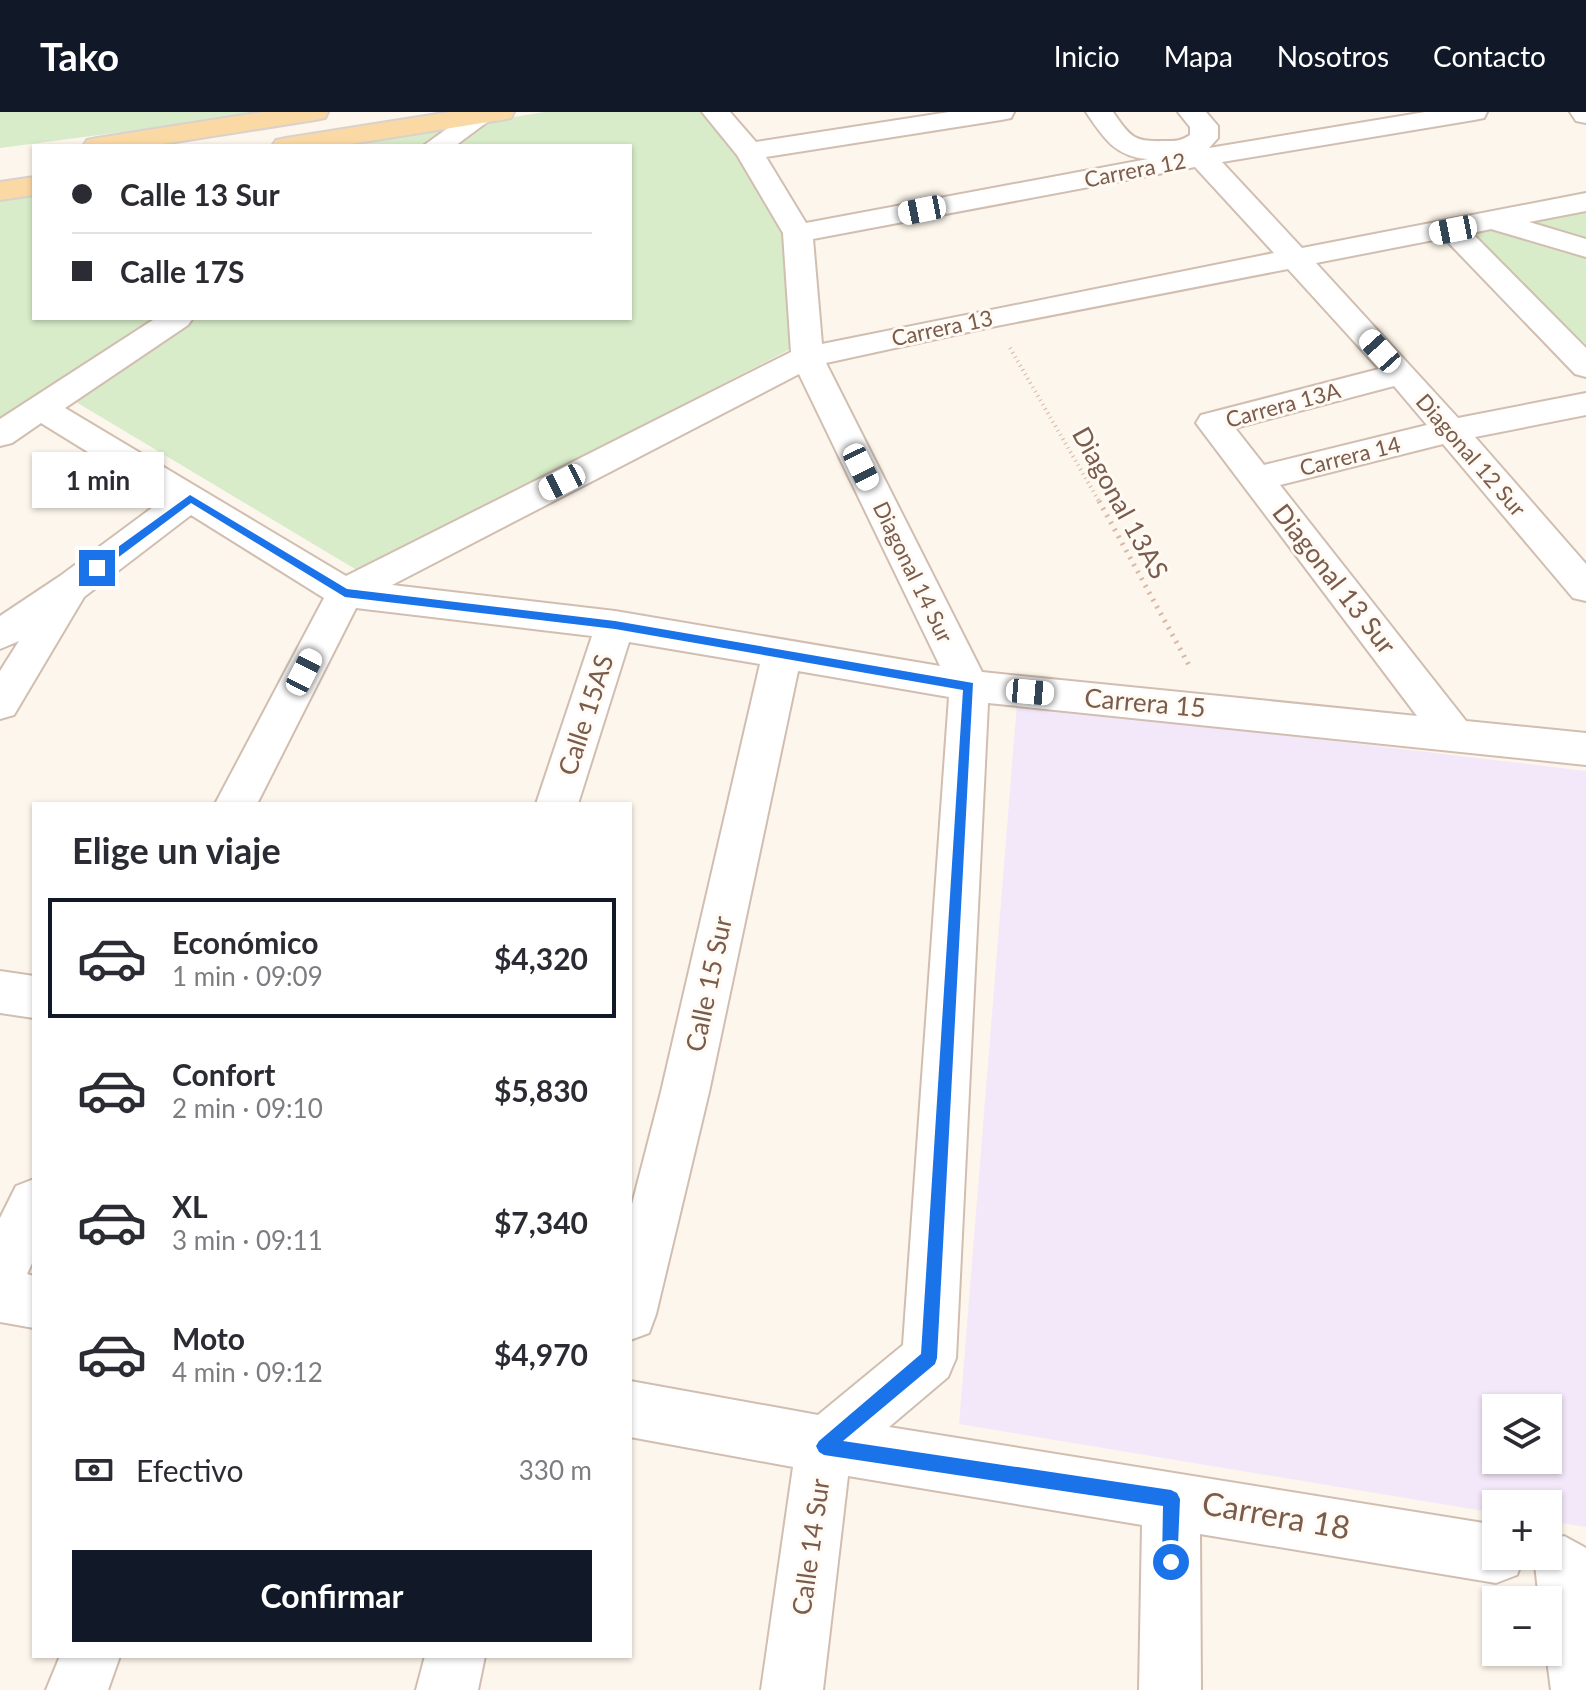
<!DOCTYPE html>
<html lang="es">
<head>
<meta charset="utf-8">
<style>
  body { margin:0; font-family:Lato,sans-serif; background:#f7f7f7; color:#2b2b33; height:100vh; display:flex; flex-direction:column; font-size:30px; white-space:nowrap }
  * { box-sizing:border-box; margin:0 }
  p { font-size:26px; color:#7c7c81 }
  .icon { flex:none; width:44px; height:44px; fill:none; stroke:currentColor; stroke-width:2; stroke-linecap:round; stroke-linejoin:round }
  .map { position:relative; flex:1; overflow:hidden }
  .panel { position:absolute; left:32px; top:690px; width:600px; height:856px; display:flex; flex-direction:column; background:#fff; border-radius:0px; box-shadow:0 2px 6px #0004 }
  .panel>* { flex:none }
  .guide { position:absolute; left:32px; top:32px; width:600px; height:176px; border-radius:0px; box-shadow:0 2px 6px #0004; display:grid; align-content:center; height:176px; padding:0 40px; background:#fff }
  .controls { position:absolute; left:1482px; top:1282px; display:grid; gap:16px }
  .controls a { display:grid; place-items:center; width:80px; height:80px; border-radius:0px; background:#fff; box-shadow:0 2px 6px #0004; font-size:40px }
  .end { position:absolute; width:36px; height:36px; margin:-18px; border:10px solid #1a73e8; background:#fff; box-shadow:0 0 0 4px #fff }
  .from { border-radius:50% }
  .bubble { position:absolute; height:56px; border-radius:0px; background:#fff; box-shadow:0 2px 6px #0004; font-size:26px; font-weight:700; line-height:56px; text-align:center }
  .car { position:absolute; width:24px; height:48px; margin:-24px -12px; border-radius:10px; box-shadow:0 0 6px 2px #0007; background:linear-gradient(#fff 24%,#345 0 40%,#fff 0 76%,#345 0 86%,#fff 0) }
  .guide b { display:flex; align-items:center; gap:28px; height:76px; font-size:30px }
  .guide b+b { border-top:2px solid #e1e1e2 }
  .guide i { width:20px; height:20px; background:#2b2b33 }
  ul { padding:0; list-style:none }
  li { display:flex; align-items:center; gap:24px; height:120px; margin:0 16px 12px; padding:0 24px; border:4px solid transparent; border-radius:0px }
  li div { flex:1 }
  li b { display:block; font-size:30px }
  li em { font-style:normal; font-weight:700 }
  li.selected { border-color:#111827 }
  li>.icon { width:72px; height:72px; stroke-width:1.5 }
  h2 { padding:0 40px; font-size:36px; line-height:96px }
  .pay { display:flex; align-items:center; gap:20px; height:88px; padding:0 40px; font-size:30px }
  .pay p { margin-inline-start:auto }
  .button { display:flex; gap:16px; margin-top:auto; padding:16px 40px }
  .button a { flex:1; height:92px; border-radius:0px; background:#111827; color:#fff; font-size:32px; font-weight:700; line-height:92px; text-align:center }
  header { display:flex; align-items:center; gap:48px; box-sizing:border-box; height:112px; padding:0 40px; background:#111827; color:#fff }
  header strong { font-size:38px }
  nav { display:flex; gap:44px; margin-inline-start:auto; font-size:28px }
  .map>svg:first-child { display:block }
</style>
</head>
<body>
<header>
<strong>Tako</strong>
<nav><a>Inicio</a><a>Mapa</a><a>Nosotros</a><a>Contacto</a></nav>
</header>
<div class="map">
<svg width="1586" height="1578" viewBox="0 0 1586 1578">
  <rect width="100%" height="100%" fill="#fdf6ec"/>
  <!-- education -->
  <path fill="#f3e8fa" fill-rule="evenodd" d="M 1017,591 L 1586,659 L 1586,1415 L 1548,1409 L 1548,1392 L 1496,1392 L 1496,1401 L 959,1312 ZM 1496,1296 L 1548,1296 L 1548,1348 L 1496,1348 Z"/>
  <!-- green -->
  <g fill="#d8ecc9">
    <path d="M 0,0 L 276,0 L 0,36 Z"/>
    <path d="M 544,0 L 704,0 L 741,43 L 787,122 L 804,230 L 360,460 L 71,287 L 193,206 L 630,206 L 630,34 L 451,34 L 489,9 Z"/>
    <path d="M 462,11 L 428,34 L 320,34 Z"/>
    <path d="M 34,80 L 34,206 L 167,206 L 0,315 L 0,85 Z"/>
    <path d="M 1586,96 L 1586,241 L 1470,123 Z"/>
  </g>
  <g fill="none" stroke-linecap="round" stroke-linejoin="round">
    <defs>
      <g id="minor">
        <path d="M 470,0 L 498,2 L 455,34 L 423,34 Z"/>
        <path d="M 702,0 L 730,0 L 756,30 L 949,0 L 1014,0 L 1011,6 L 1001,8 L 766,45 L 806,111 L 1148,47 C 1115,45 1103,25 1086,0 L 1113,0 C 1131,26 1134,30 1166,29 C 1177,29 1181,29 1190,23 L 1190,15 L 1178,0 L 1206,0 L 1218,14 L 1218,26 L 1209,36 L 1425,0 L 1487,0 L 1484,6 L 1474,8 L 1222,50 L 1302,136 L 1586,81 L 1586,99 L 1529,110 L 1586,127 L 1586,145 L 1491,117 L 1472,121 L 1586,236 L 1586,265 L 1575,262 L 1444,126 L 1316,151 L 1458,306 L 1586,281 L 1586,303 L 1475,325 L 1586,452 L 1586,489 L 1573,486 L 1443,332 L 1280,373 L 1466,609 L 1586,621 L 1586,653 L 988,591 L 956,1246 L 948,1265 L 889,1315 L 1496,1413 L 1496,1444 L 1524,1444 L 1517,1463 L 1496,1471 L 1200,1422 L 1201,1578 L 1139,1578 L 1142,1413 L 848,1364 L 823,1578 L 761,1578 L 793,1355 L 630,1325 L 630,1269 L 818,1303 L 903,1233 L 949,585 L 798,559 L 709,980 L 656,1202 L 649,1221 L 630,1228 L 630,1100 L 661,980 L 760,552 L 629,530 L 578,692 L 536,692 L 592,524 L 356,496 L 257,692 L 215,692 L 324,486 L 191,403 L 84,485 L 14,603 L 0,607 L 0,559 L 19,529 L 0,537 L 0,504 L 60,464 L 164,387 L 41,311 L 12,331 L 0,334 L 0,307 L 156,206 L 193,206 L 188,213 L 65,296 L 346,464 L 791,240 L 783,121 L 737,43 ZM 1195,55 L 1274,141 L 822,232 L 813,127 ZM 1288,157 L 1379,257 L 1201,303 L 1196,311 L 1417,604 L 982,560 L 826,251 L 991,215 ZM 799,262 L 940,554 L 615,499 L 392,473 ZM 1394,274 L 1427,313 L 1264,353 L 1235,316 Z"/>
        <path d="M 1570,0 L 1586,0 L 1586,11 L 1576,9 Z"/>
        <path d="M 0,859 L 34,864 L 34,906 L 0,901 Z"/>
        <path d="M 34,1067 L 34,1147 L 27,1162 L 34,1164 L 34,1216 L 0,1210 L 0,1106 L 16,1074 Z"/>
        <path d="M 1564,1424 L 1586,1436 L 1586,1578 L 1551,1578 L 1546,1540 L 1548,1488 L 1539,1488 L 1535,1453 L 1539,1444 L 1548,1444 L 1548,1430 Z"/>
        <path d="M 60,1544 L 120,1544 L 108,1578 L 46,1578 Z"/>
        <path d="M 425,1544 L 485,1544 L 478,1578 L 416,1578 Z"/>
      </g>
      <g id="major">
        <path d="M 263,0 L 328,0 L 325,6 L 315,8 L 150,34 L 83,34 L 87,28 L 97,26 Z"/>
        <path d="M 450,0 L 514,0 L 511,6 L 501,8 L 338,34 L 272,34 L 276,28 L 286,26 Z"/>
        <path d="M 34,65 L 34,83 L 0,88 L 0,70 Z"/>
      </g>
    </defs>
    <!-- minor casing -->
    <use href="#minor" stroke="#d1beb0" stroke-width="4"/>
    <!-- major casing -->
    <use href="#major" stroke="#dad1cd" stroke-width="4"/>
    <!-- path-far1 -->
    <path stroke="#d9b8a5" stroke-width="4" stroke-dasharray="1 4" stroke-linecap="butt" d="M 1010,236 L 1100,391"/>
    <!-- path -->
    <path stroke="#d9b8a5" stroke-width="5" stroke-dasharray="2 6" stroke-linecap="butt" d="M 1099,389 L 1190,555"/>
    <!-- minor -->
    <use href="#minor" fill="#fff" fill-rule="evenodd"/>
    <!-- major -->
    <use href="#major" fill="#fbd9a5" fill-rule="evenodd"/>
  </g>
  <!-- route -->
  <path fill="#1a73e8" d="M 190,383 L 347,477 L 615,509 L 973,571 L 937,1246 L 935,1252 L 843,1329 L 1171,1378 L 1177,1381 L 1180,1387 L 1177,1456 L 1171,1459 L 1165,1456 L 1162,1450 L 1163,1394 L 824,1343 L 819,1340 L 816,1334 L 819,1329 L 921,1242 L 963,578 L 615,517 L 345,485 L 191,391 L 100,459 L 93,459 L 93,453 Z"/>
  <g text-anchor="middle" stroke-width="6" stroke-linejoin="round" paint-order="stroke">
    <!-- far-street labels -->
    <g font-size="22" fill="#7a5c4d" stroke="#fffaf3">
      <text transform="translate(1135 58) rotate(-11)" y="8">Carrera 12</text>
      <text transform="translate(942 216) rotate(-12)" y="8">Carrera 13</text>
      <text transform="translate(1283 293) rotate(-15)" y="8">Carrera 13A</text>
      <text transform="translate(1471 343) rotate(49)" y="8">Diagonal 12 Sur</text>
      <text transform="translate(1350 344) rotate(-14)" y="8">Carrera 14</text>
      <text transform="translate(913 460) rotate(64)" y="8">Diagonal 14 Sur</text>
    </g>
    <!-- street labels -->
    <g font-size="26" fill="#7a5c4d" stroke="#fffaf3">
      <text transform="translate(1120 391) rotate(61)" y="9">Diagonal 13AS</text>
      <text transform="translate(1334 467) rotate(52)" y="9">Diagonal 13 Sur</text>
      <text transform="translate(1145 591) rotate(5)" y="9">Carrera 15</text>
      <text transform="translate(586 603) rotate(-72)" y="9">Calle 15AS</text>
      <text transform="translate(709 872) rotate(-78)" y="9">Calle 15 Sur</text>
      <text transform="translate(811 1435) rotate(-82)" y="9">Calle 14 Sur</text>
    </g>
    <!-- near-street labels -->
    <g font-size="32" fill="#7a5c4d" stroke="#fffaf3">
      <text transform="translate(1276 1404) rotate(10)" y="11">Carrera 18</text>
    </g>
  </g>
</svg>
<div class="controls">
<a><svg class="icon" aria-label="layers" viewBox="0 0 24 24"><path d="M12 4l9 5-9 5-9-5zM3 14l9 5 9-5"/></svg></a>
<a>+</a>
<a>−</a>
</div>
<i class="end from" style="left:1171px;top:1450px"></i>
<i class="end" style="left:97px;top:456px"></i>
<div class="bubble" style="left:32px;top:340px;width:132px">1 min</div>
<i class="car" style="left:922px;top:98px;rotate:259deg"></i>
<i class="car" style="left:1453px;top:118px;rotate:259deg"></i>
<i class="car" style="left:1380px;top:239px;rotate:318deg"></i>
<i class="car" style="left:861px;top:355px;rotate:154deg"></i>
<i class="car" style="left:562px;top:370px;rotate:243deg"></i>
<i class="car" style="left:304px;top:560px;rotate:27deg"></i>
<i class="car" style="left:1030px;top:580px;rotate:95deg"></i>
<div class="guide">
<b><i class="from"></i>Calle 13 Sur</b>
<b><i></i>Calle 17S</b>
</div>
<section class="panel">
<h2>Elige un viaje</h2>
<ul>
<li class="selected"><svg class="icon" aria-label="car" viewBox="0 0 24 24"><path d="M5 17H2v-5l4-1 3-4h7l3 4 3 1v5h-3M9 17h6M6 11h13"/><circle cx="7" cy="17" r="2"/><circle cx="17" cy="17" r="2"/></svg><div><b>Económico</b><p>1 min · 09:09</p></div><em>$4,320</em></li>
<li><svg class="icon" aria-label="car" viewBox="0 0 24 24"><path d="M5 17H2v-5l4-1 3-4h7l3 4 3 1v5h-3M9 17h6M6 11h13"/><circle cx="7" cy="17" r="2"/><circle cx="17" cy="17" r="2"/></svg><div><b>Confort</b><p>2 min · 09:10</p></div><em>$5,830</em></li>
<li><svg class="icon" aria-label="car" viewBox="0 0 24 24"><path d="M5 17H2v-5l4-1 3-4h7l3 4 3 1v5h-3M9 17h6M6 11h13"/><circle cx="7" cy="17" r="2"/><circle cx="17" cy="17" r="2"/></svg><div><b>XL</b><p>3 min · 09:11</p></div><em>$7,340</em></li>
<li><svg class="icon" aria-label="car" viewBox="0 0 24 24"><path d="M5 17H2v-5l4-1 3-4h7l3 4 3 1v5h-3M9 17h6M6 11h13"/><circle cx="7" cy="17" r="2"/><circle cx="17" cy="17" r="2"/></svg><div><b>Moto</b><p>4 min · 09:12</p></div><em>$4,970</em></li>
</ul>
<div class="pay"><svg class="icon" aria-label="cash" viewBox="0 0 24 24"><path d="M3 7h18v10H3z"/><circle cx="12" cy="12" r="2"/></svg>Efectivo<p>330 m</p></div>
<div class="button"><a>Confirmar</a></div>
</section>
</div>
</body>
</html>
